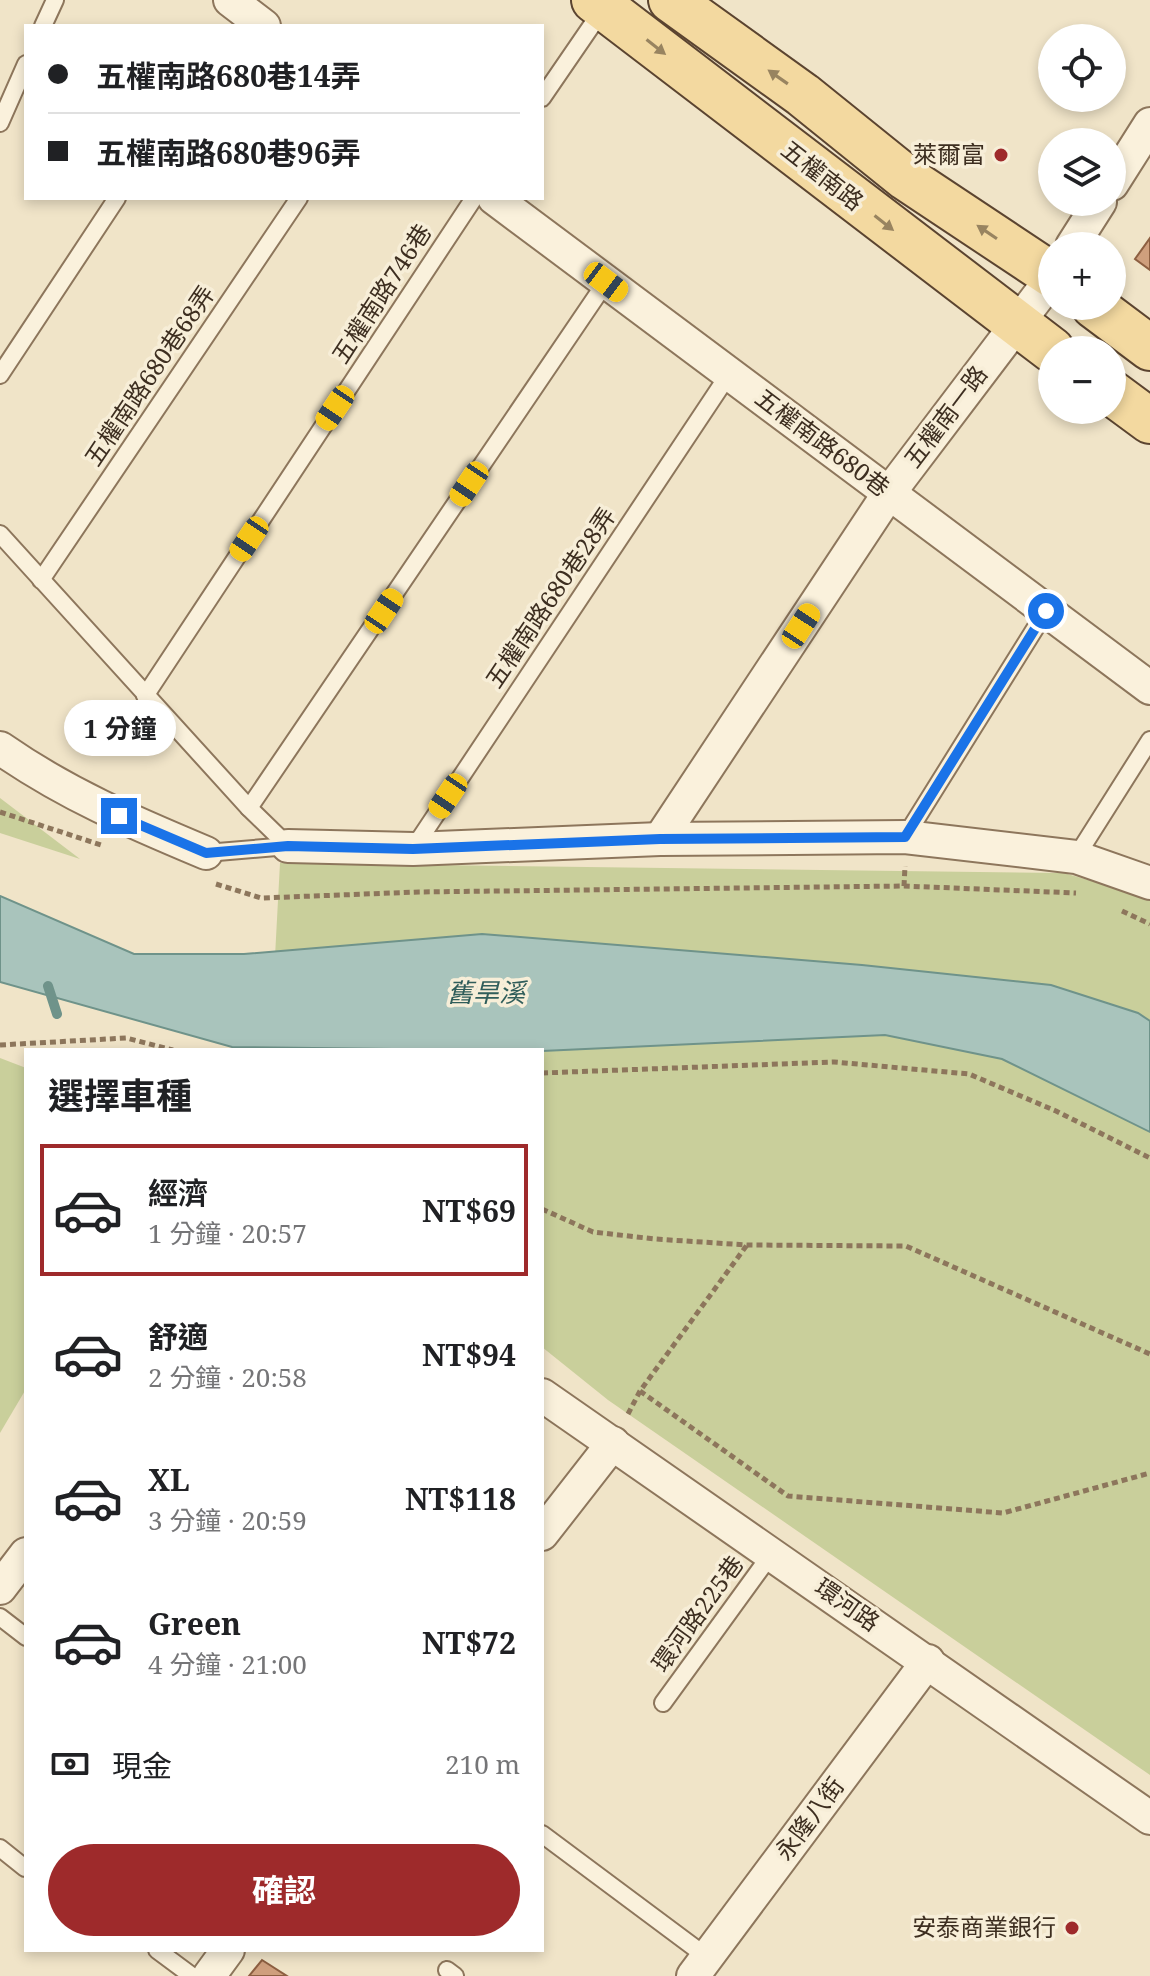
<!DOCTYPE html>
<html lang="zh-TW">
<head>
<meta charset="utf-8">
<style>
  body { margin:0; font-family:"Noto Serif","Noto Sans TC",serif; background:#f6f6f6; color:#202124; height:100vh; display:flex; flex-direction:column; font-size:30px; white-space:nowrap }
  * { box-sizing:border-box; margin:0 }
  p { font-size:26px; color:#757577 }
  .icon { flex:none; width:44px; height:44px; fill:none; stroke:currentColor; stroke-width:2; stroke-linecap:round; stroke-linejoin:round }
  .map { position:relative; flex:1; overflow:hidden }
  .details { position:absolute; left:24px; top:1048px; width:520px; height:904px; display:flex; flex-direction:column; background:#fff; border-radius:0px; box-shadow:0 4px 12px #0003 }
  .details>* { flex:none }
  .top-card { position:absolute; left:24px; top:24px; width:520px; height:176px; border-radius:0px; box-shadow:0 4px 12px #0003; display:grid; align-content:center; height:176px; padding:0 24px; background:#fff }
  .tools { position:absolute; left:1038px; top:24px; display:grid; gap:16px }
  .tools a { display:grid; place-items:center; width:88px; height:88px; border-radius:50%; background:#fff; box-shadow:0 4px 12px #0003; font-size:40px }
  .end { position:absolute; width:36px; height:36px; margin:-18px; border:10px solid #1a73e8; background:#fff; box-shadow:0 0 0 4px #fff }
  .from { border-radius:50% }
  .bubble { position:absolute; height:56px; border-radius:28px; background:#fff; box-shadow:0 4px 12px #0003; font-size:26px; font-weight:700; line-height:56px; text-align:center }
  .car { position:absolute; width:24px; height:48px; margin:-24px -12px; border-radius:10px; box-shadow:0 0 6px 2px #0007; background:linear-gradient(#f5c518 24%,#345 0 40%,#f5c518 0 76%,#345 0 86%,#f5c518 0) }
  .top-card b { display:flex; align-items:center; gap:28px; height:76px; font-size:30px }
  .top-card b+b { border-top:2px solid #e0e0e0 }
  .top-card i { width:20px; height:20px; background:#202124 }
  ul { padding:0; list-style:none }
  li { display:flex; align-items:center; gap:24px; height:132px; margin:0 16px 12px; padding:0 8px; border:4px solid transparent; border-radius:0px }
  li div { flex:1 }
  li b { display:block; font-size:30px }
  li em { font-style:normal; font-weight:700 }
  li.active { border-color:#9e2a2b }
  li>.icon { width:72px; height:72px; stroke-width:1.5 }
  h2 { padding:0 24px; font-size:36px; line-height:96px }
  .pay { display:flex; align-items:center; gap:20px; height:88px; padding:0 24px; font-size:30px }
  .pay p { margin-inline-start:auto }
  .action { display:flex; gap:16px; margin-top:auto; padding:16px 24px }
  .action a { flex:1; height:92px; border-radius:48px; background:#9e2a2b; color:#fff; font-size:32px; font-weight:700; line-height:92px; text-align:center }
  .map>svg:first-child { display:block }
</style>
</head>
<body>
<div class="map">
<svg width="1150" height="1976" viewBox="0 0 1150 1976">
  <rect width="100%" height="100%" fill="#f0e4c8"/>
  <!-- green -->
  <g fill="#c9cf9b">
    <path d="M 0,798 L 80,859 L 0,833 Z"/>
    <path d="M 280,863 L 1064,873 L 1150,898 L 1150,1775 L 608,1400 L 542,1347 L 542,1050 L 270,1050 Z"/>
    <path d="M 0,1058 L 26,1068 L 26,1389 L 0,1433 Z"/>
  </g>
  <!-- water -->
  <path fill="#a9c4bc" stroke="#6f938a" stroke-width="2" d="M 0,896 L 134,954 L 244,954 L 482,934 L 862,965 L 1051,985 L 1138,1013 L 1150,1021 L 1150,1132 L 1002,1059 L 885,1035 L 542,1051 L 232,1047 L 0,982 Z"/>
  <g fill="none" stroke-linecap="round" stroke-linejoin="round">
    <!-- stream -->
    <path stroke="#6f938a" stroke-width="10" d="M 48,986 L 57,1014"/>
  </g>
  <!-- building -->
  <g fill="#cf9f7d" stroke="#8d5f41" stroke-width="2">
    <path d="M 1150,238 L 1150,270 L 1135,259 Z"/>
    <path d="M 262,1960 L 287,1976 L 249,1976 Z"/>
  </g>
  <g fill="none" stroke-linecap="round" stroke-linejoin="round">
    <defs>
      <g id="service">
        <path d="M 43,26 L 55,0"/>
        <path d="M 542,98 L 603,9"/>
        <path d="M 0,123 L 26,64"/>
        <path d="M 0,375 L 117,198"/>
        <path d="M 0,534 L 249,808 L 288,846"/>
        <path d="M 41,580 L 299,198"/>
        <path d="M 145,696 L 474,198"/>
        <path d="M 249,808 L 606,282"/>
        <path d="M 905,837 L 1046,611"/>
        <path d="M 413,849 L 729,374"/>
        <path d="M 206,853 L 288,846"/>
        <path d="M 1076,857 L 1150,740"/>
        <path d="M 0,1617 L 26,1637"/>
        <path d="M 663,1703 L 772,1553"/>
        <path d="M 542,1834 L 707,1957"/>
        <path d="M 0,1848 L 25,1868"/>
        <path d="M 157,1950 L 192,1976"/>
        <path d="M 447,1970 L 455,1976"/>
      </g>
      <g id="minor">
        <path d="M 230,0 L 264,26"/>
        <path d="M 1112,184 L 1150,124"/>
        <path d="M 494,198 L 1150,688"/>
        <path d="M 1072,246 L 1100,202"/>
        <path d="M 0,748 C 66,794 132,822 206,853"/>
        <path d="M 660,839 L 889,493 L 1052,278"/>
        <path d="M 288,846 L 413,849 L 660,839 L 905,837 L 1076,857 L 1150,883"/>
        <path d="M 542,1395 L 1150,1818"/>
        <path d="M 542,1534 L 613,1443"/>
        <path d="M 0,1588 L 26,1554"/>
        <path d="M 209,1976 L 228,1950"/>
        <path d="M 693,1976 L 928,1661"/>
      </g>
      <g id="primary">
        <path d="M 594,0 L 1052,350"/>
        <path d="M 671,0 L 803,95 L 906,178 L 1052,275"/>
        <path d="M 1094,306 L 1150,348"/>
        <path d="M 1112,393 L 1150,421"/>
      </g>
    </defs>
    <!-- service casing -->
    <use href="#service" stroke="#8d765c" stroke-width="20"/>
    <!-- minor casing -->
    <use href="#minor" stroke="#8d765c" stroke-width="36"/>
    <!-- primary casing -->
    <use href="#primary" stroke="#5b4430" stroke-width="48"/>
    <!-- path -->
    <g stroke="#8d765c" stroke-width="5" stroke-dasharray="6 4" stroke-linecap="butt">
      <path d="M 0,812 L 101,845"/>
      <path d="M 216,884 L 261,898 L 419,892 L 904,886 L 1076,893"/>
      <path d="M 904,886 L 905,866"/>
      <path d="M 1122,911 L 1150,924"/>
      <path d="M 0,1045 L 126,1038 L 173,1050"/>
      <path d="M 542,1073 L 834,1062 L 969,1074 L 1056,1111 L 1150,1158"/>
      <path d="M 542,1209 L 593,1232 L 655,1239 L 747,1245 L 906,1246 L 1150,1354"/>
      <path d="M 640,1391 L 788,1496 L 1003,1513 L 1150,1473"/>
      <path d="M 628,1414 L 640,1391 L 747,1245"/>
    </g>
    <!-- service -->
    <use href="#service" stroke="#faf1dc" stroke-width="16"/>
    <!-- minor -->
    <use href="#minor" stroke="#faf1dc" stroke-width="32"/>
    <!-- primary -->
    <use href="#primary" stroke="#f3d9a0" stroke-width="44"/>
  </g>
  <!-- one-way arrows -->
  <defs><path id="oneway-solid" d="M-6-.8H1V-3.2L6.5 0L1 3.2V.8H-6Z" transform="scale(2)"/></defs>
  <g fill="#988460">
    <use href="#oneway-solid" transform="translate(656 47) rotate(38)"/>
    <use href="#oneway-solid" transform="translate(778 77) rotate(-145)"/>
    <use href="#oneway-solid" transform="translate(884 223) rotate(38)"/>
    <use href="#oneway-solid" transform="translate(987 232) rotate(-146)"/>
  </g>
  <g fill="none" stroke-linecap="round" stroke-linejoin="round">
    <!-- route -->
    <path stroke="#1a73e8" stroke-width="10" d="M 119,816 L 206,853 L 288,846 L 413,849 L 660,839 L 905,837 L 1046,611"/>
  </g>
  <!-- markers -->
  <g fill="#9e2a2b" stroke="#f7eed8" stroke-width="3">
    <circle cx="1001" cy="155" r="8"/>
    <circle cx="1072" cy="1928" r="8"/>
  </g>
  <g text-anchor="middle" stroke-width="7" stroke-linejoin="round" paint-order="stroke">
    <!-- poi labels -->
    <g font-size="24" fill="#3d2e20" stroke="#f7eed8" text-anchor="end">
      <text x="985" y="163">萊爾富</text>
      <text x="1056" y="1936">安泰商業銀行</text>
    </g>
    <!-- street labels -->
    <g font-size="24" fill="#3d2e20" stroke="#f7eed8">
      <text transform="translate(822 176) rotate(38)" y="8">五權南路</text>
      <text transform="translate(382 294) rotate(-57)" y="8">五權南路746巷</text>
      <text transform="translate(150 376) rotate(-56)" y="8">五權南路680巷68弄</text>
      <text transform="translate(946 417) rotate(-53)" y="8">五權南一路</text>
      <text transform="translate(822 443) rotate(37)" y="8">五權南路680巷</text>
      <text transform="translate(551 598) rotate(-56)" y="8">五權南路680巷28弄</text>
      <text transform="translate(847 1605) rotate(35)" y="8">環河路</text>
      <text transform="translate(698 1614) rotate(-54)" y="8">環河路225巷</text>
      <text transform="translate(810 1819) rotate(-53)" y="8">永隆八街</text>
    </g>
    <!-- water labels -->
    <g font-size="26" font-style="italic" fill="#2f5d5a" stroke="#f7eed8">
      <text x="486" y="1002">舊旱溪</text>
    </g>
  </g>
</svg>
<div class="tools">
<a><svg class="icon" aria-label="locate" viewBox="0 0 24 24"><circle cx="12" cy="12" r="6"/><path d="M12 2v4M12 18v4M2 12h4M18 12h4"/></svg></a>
<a><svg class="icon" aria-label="layers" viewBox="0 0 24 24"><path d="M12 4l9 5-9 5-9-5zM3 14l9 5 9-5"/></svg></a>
<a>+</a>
<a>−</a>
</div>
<i class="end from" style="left:1046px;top:611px"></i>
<i class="end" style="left:119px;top:816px"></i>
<div class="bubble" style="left:64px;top:700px;width:112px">1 分鐘</div>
<i class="car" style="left:606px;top:282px;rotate:127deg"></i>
<i class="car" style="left:335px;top:408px;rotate:214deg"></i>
<i class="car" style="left:469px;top:484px;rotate:214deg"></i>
<i class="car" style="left:249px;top:539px;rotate:214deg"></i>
<i class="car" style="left:384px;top:611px;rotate:34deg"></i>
<i class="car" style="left:801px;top:626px;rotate:33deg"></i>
<i class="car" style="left:448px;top:796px;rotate:214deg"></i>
<div class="top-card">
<b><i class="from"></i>五權南路680巷14弄</b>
<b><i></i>五權南路680巷96弄</b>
</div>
<section class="details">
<h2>選擇車種</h2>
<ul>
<li class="active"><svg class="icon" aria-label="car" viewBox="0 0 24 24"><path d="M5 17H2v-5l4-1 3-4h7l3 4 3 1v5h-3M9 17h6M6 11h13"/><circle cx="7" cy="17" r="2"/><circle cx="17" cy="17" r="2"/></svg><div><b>經濟</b><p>1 分鐘 · 20:57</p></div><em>NT$69</em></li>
<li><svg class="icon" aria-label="car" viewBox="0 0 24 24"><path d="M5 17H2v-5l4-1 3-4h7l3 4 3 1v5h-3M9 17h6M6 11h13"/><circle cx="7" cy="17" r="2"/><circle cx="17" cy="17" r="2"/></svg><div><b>舒適</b><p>2 分鐘 · 20:58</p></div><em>NT$94</em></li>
<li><svg class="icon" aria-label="car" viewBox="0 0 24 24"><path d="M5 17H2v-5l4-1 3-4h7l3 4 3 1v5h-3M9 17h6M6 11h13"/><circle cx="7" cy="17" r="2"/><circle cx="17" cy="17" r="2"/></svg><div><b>XL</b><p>3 分鐘 · 20:59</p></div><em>NT$118</em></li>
<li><svg class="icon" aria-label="car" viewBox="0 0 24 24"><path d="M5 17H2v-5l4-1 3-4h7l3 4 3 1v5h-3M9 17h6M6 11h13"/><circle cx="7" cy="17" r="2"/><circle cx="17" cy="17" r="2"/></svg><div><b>Green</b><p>4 分鐘 · 21:00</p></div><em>NT$72</em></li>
</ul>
<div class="pay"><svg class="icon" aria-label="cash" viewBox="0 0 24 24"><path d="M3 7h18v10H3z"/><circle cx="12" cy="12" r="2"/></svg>現金<p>210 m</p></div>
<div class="action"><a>確認</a></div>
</section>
</div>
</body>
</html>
